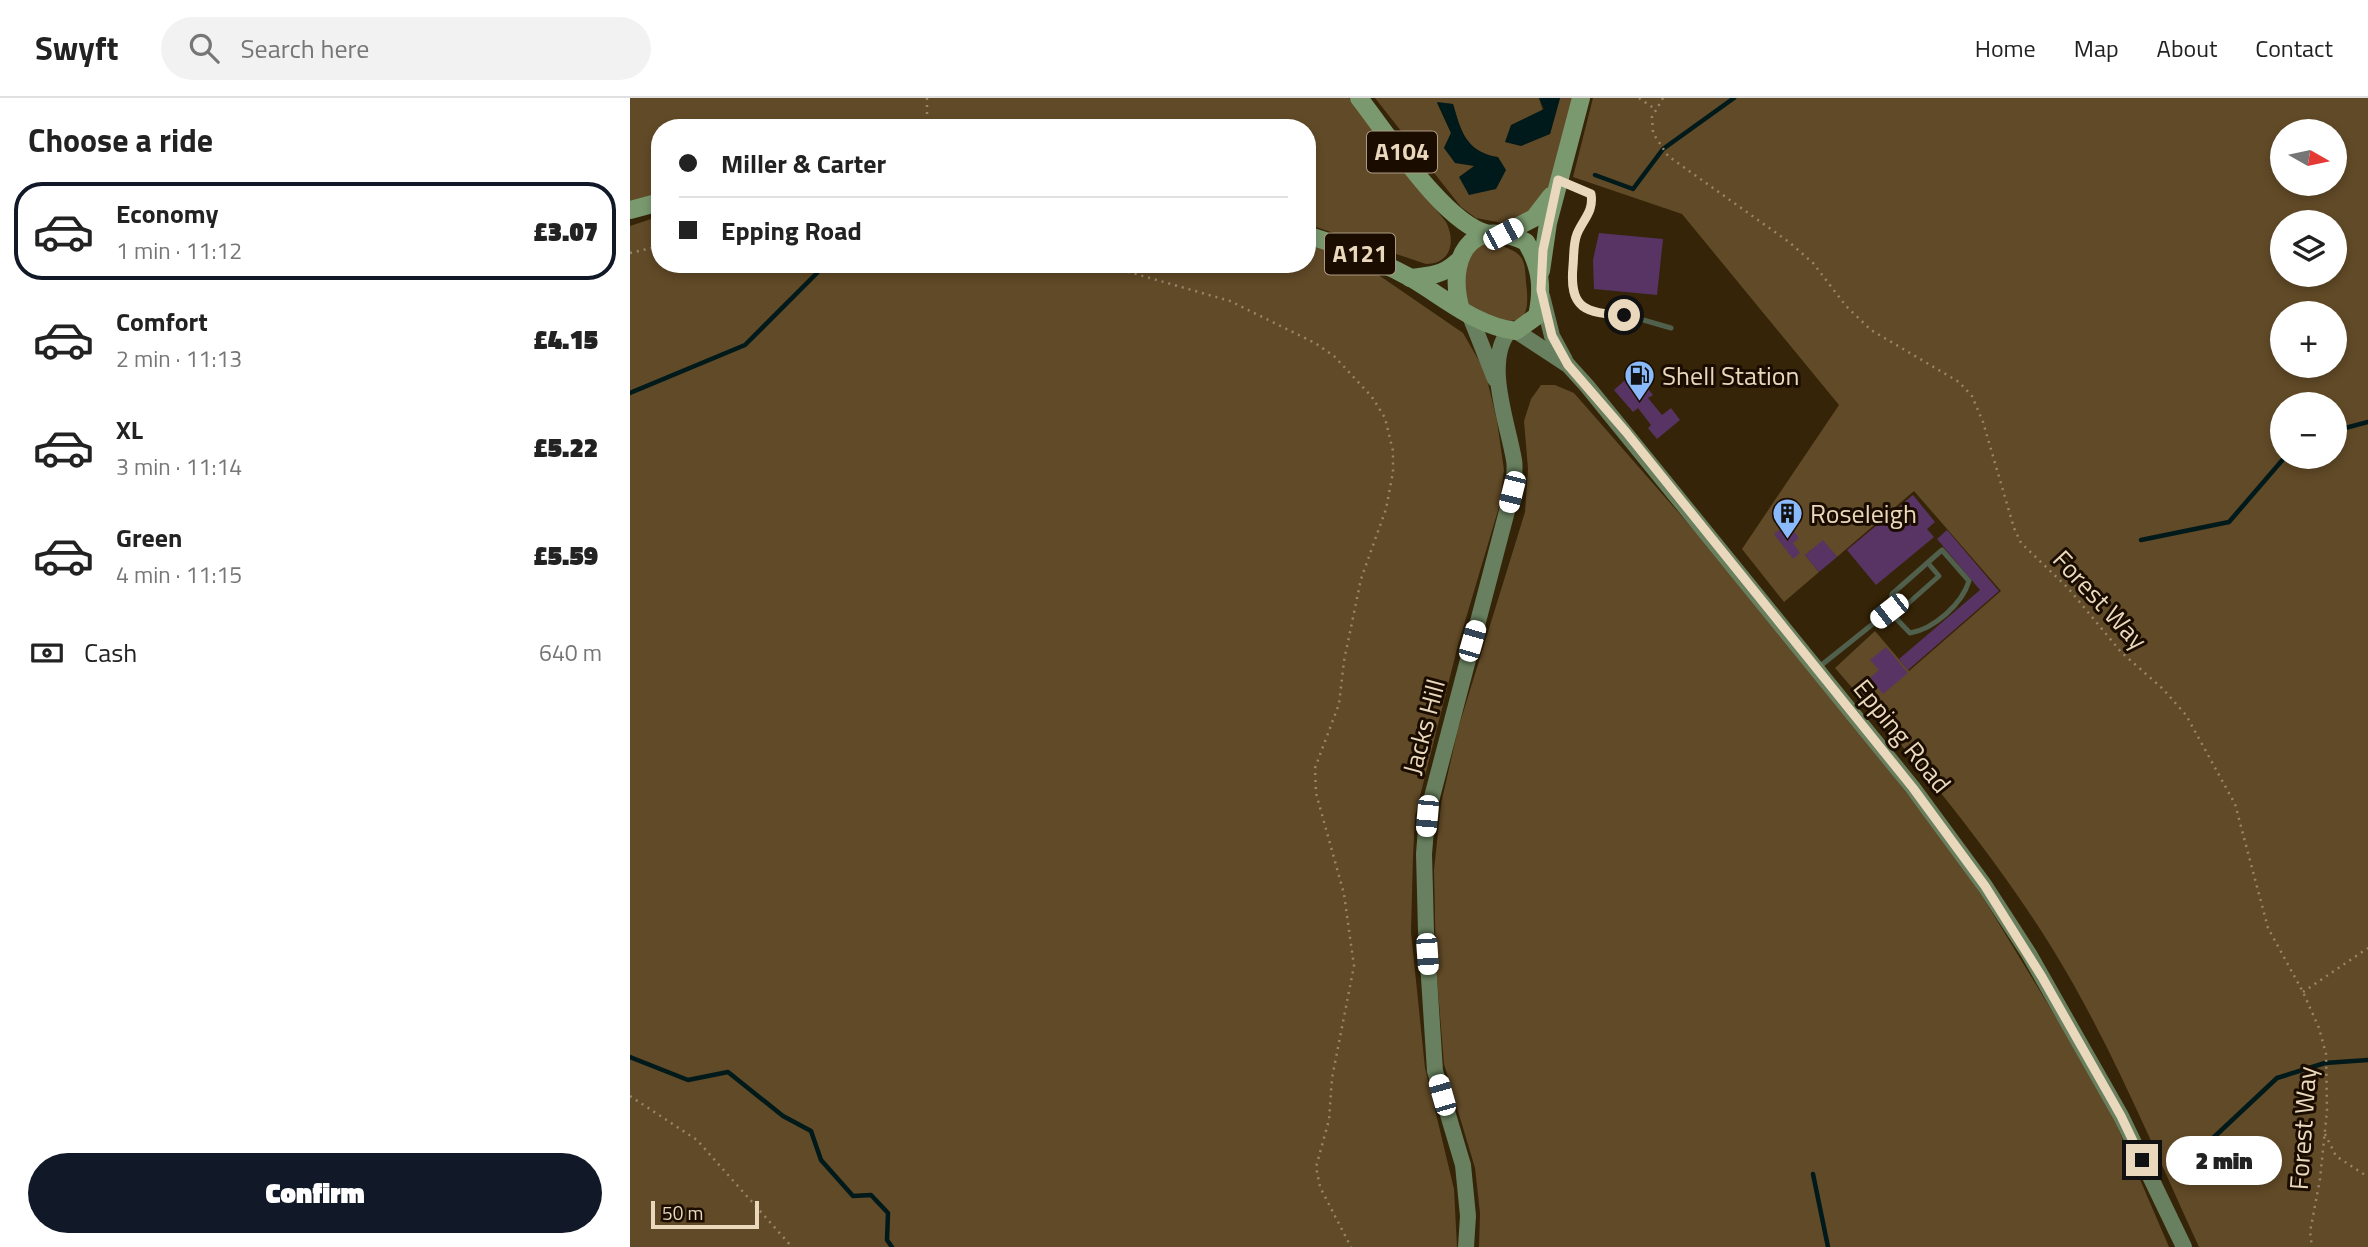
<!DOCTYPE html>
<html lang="en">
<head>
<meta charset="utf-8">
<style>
  body { margin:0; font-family:"Titillium Web",sans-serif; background:#f2f2f2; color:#222; height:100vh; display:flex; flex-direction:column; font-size:26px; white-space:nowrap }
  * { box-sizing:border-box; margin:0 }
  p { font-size:23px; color:#767676 }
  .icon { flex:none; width:38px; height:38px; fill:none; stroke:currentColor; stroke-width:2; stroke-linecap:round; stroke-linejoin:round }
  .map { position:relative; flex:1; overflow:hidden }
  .details { display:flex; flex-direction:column; background:#fff; width:630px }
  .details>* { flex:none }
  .top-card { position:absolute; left:21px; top:21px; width:665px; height:154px; border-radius:28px; box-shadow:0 4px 10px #0003; display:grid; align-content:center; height:154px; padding:0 28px; background:#fff }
  .needle { width:46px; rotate:99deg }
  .buttons { position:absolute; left:1640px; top:21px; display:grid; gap:14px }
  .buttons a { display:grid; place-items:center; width:77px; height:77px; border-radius:50%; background:#fff; box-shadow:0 4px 10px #0003; font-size:35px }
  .scale { position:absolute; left:21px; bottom:18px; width:108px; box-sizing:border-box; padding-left:7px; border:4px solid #ead8bd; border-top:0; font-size:19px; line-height:24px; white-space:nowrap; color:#ead8bd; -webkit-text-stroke:5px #1a0d00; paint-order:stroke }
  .end { position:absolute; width:32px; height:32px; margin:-16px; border:9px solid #ead8bd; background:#111; box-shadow:0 0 0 4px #111 }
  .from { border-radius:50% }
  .bubble { position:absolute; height:49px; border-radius:24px; background:#fff; box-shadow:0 4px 10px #0003; font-size:23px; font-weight:800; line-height:49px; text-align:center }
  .car { position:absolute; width:21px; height:42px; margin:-21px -10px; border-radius:9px; box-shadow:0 0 5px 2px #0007; background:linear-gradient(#fff 24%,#345 0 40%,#fff 0 76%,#345 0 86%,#fff 0) }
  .top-card b { display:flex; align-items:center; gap:24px; height:66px; font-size:26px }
  .top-card b+b { border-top:2px solid #e0e0e0 }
  .top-card i { width:18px; height:18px; background:#222 }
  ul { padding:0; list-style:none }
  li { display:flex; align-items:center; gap:21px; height:98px; margin:0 14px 10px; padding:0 14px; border:4px solid transparent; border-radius:28px }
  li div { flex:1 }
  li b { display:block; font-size:26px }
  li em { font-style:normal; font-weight:800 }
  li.current { border-color:#111827 }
  li>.icon { width:63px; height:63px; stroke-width:1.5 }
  h2 { padding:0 28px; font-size:32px; line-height:84px }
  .pay { display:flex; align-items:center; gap:18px; height:77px; padding:0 28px; font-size:26px }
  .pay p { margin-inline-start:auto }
  .action { display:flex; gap:14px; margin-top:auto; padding:14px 28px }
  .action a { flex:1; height:80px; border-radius:42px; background:#111827; color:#fff; font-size:28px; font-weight:800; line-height:80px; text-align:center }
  header { display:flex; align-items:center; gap:42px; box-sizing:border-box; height:98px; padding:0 35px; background:#fff; border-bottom:2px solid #e0e0e0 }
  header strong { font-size:33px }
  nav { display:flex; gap:38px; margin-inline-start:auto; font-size:24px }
  .search { width:490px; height:63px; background:#f2f2f2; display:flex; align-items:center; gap:18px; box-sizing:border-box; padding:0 24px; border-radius:38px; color:#767676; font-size:26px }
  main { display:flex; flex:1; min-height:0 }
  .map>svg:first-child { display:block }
</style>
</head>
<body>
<header>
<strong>Swyft</strong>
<div class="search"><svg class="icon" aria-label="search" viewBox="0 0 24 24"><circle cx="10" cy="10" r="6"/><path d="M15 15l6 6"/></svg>Search here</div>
<nav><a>Home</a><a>Map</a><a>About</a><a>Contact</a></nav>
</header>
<main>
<section class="details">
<h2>Choose a ride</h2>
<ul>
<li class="current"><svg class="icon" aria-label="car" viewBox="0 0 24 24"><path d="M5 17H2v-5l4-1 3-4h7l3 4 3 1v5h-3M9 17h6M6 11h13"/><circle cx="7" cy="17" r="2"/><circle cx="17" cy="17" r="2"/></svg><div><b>Economy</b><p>1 min · 11:12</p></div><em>£3.07</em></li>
<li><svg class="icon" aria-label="car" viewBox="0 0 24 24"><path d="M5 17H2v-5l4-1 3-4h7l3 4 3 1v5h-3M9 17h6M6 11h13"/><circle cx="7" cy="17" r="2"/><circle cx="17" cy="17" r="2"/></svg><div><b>Comfort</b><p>2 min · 11:13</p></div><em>£4.15</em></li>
<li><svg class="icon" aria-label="car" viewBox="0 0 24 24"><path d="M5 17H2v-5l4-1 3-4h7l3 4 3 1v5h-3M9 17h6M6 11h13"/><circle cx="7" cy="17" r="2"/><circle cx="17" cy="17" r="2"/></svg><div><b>XL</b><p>3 min · 11:14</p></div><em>£5.22</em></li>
<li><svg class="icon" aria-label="car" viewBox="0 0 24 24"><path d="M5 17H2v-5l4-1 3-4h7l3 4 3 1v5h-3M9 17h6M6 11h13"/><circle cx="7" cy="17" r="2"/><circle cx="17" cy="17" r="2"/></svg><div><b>Green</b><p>4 min · 11:15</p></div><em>£5.59</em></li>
</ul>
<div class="pay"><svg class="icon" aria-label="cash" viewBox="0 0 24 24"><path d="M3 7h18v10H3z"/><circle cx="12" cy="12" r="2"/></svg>Cash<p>640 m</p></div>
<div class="action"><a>Confirm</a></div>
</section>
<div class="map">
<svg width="1738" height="1149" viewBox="0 0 1738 1149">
  <rect width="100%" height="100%" fill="#352407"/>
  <!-- green -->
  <g fill="#614a27" fill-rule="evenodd">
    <path d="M 0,0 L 719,0 L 816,124 C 826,143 821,166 796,166 L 677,126 L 677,30 L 30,30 L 30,99 L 0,108 Z"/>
    <path d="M 745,0 L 909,0 L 920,36 L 930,0 L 949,0 L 916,97 L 883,127 L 846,120 L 831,109 ZM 807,5 L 823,6 C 831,32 832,47 860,58 L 839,96 L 845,68 L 814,50 L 821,35 Z"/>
    <path d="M 963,0 L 1738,0 L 1738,1149 L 1569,1149 C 1523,1049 1480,944 1422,850 C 1360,750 1282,658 1205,570 L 1245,533 L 1279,573 L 1371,493 L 1284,393 L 1207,459 L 1193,443 L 1175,457 L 1189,474 L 1154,504 L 1112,451 L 1209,307 L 1052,116 L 943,79 ZM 1652,33 L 1704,33 L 1704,86 L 1652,86 ZM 1652,124 L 1704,124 L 1704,177 L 1652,177 ZM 1652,215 L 1704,215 L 1704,268 L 1652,268 ZM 1652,306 L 1704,306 L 1704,359 L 1652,359 Z"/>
    <path d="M 30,118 L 30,166 L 677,166 L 677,145 L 718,156 L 833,235 L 855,273 L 867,323 L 874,372 L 869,409 L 828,547 L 785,718 L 783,759 L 781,834 L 795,970 L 824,1091 L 827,1149 L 0,1149 L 0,128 Z"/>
    <path d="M 850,144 C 863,146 881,148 890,158 C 896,165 895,175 896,184 C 900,216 896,230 862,219 C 833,211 835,205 829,178 Z"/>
    <path d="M 911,287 L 925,287 L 944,295 L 1111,486 L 1332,765 L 1475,1000 L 1539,1149 L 849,1149 L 850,1115 L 845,1070 L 814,966 L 806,868 L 804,772 L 811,706 L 828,631 L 895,414 L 898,371 L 894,323 L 901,301 Z"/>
  </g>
  <!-- water -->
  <g fill="#00191a">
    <path d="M 909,0 L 930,0 L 920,36 L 891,48 L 875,44 L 881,27 L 914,11 Z"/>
    <path d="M 807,4 L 823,6 C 831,33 836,54 868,59 L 876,72 L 866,91 L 839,97 L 829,79 L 844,68 L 825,65 L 814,50 L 821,35 Z"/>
  </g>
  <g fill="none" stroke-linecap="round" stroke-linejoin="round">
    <!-- stream -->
    <g stroke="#00191a" stroke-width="4.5">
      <path d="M 965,77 L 1003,91 L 1033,51 L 1104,0"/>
      <path d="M 0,295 L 115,247 L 196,166"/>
      <path d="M 1704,333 L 1738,324"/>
      <path d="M 1511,442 L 1599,424 L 1655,359"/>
      <path d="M 0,959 L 58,982 L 98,974 L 153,1018 L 181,1033 L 191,1062 L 223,1098 L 241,1097 L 258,1115 L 257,1142 L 262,1149"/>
      <path d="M 1550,1071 L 1647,980 L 1695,965 L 1738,962"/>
      <path d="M 1183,1076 L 1198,1149"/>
    </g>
  </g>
  <!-- building -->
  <g fill="#583464">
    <path d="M 969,135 L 1033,141 L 1027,197 L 964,191 L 963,162 Z"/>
    <path d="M 1004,274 L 1023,297 L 1018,300 L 1032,317 L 1041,310 L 1050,322 L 1027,341 L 1018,330 L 1021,327 L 1008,310 L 1003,314 L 984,292 Z"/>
    <path d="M 1283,397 L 1305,424 L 1297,431 L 1304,439 L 1246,487 L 1217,452 Z"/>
    <path d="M 1158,426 L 1169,440 L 1163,445 L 1170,455 L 1163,461 L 1144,436 Z"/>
    <path d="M 1317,432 L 1369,493 L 1278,572 L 1269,561 L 1350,492 L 1307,441 Z"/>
    <path d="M 1193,442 L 1207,459 L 1189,474 L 1175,457 Z"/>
    <path d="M 1256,549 L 1278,575 L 1253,596 L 1240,580 L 1249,572 L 1240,562 Z"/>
  </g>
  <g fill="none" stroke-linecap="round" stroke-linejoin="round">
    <!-- path -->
    <g stroke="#98866a" stroke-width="2.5" stroke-dasharray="2 5" stroke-linecap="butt">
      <path d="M 297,0 L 297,30"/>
      <path d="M 1009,0 L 1025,11"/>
      <path d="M 1033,0 L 1022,19 L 1023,35 L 1038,58 L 1159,144 L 1183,165 L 1216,208 L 1241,232 L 1329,284 L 1342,298 L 1353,324 L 1384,430 L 1391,445 L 1438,490 L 1491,554 L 1533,591 L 1556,617 L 1605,706 L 1638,830 L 1673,894 L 1689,930 L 1696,956 L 1697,1013 L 1690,1081 L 1680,1134 L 1682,1149"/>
      <path d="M 0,155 L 30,148"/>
      <path d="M 471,166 L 600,203 L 685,245 L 704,258 L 742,299 L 755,320 L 763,353 L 763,374 L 756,411 L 731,481 L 714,563 L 709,606 L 685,670 L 686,695 L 714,796 L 724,868 L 702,980 L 699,1022 L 686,1069 L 690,1089 L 721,1149"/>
      <path d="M 1673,894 L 1738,850"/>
      <path d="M 0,998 L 67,1042 L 162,1149"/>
      <path d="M 1695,1036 L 1706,1058 L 1738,1079"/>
    </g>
    <!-- service -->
    <g stroke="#51604c" stroke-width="5">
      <path d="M 931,83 L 961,96 L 962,107 L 945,142 L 941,187 L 943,198 L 958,213 L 1003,219 L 1041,230"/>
      <path d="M 1264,518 L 1309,478 L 1298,465"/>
      <path d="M 1189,569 L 1259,513 L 1262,496 L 1312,452 L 1339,483 C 1332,506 1304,531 1280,535 L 1259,513"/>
    </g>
    <!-- secondary -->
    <g stroke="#68805f" stroke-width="16">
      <path d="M 912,198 L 922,238 L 935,262"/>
      <path d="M 840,218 L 865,281"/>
      <path d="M 886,233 L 938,267 L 957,288 L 1283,690 L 1355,788 L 1399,856 L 1491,1018 L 1554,1149"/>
      <path d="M 836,1149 L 838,1118 L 833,1067 L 805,973 L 796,833 L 794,756 L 797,718 L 882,394 C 883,384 886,372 884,362 C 878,325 853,263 880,232"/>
    </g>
    <!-- primary -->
    <g stroke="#7a996e" stroke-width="18">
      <path d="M 729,0 C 758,37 814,125 858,136"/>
      <path d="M 0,112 L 30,104"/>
      <path d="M 873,136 L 904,120 L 921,98"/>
      <path d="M 677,137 C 713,148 748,162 781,180 C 815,200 846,228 886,233 L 907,218 C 913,190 911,169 896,144 C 840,116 816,162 831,212"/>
      <path d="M 911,173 L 918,125 L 951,0"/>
      <path d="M 780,180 C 800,178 813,177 827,164"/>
    </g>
  </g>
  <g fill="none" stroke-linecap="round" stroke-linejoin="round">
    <!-- route -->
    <path stroke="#ead8bd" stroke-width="9" d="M 994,217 C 955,215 939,211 943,168 C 944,158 943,146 947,136 C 953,121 964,114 961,96 L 928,82 L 913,152 L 911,192 L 922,238 L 938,267 L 996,334 L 1283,690 L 1355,788 L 1412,879 L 1491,1018 L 1512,1062"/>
  </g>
  <!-- icons -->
  <defs>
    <symbol id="fuel-pin" viewBox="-11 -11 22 30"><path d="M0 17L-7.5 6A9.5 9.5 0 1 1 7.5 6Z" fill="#8bbafc" stroke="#1a0d00"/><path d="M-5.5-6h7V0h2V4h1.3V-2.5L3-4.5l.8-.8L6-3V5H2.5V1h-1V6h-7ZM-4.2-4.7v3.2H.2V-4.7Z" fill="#111"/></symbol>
    <symbol id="building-pin" viewBox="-11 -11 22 30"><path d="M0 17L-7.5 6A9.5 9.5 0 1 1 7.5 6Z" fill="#8bbafc" stroke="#1a0d00"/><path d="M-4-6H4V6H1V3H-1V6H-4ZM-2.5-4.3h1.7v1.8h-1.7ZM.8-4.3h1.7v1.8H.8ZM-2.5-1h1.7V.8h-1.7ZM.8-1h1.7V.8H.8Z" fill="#111"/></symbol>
  </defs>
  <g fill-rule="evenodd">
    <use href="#fuel-pin" x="992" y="260" width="35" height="47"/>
    <use href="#building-pin" x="1140" y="398" width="35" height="47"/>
  </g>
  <g text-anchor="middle" stroke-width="6" stroke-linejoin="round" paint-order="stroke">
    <!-- shield labels -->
    <g fill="#1a0d00" stroke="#ac9b84" stroke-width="2">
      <rect x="737" y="33.5" width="70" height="41" rx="5"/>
      <rect x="695" y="135.5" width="70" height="41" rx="5"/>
    </g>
    <g font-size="24" font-weight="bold" fill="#ead8bd">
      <text x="772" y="62">A104</text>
      <text x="730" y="164">A121</text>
    </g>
    <!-- poi labels -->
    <g font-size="26" fill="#ead8bd" stroke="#1a0d00" text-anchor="start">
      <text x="1032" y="287">Shell Station</text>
      <text x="1180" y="425">Roseleigh</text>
    </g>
    <!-- street labels -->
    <g font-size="26" fill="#ead8bd" stroke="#1a0d00">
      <text transform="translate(1470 502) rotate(47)" y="9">Forest Way</text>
      <text transform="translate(794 629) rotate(-75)" y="9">Jacks Hill</text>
      <text transform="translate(1272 638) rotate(51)" y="9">Epping Road</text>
      <text transform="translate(1673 1030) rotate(-86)" y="9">Forest Way</text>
    </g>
  </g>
</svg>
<div class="buttons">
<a><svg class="needle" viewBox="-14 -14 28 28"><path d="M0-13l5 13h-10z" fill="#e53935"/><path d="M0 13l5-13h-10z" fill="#767676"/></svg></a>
<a><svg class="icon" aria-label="layers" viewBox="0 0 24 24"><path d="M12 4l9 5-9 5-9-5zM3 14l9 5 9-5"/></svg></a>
<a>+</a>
<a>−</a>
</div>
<div class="scale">50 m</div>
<i class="end from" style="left:994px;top:217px"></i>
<i class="end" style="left:1512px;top:1062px"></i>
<div class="bubble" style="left:1536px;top:1038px;width:116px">2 min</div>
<i class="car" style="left:873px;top:136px;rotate:62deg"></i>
<i class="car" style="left:882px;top:394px;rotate:194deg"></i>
<i class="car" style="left:1259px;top:513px;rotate:232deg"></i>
<i class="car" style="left:842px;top:543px;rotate:16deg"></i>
<i class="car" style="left:797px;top:718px;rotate:185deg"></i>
<i class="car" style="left:797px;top:856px;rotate:176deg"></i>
<i class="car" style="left:812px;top:997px;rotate:344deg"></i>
<div class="top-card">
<b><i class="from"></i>Miller &amp; Carter</b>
<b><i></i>Epping Road</b>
</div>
</div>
</main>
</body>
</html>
